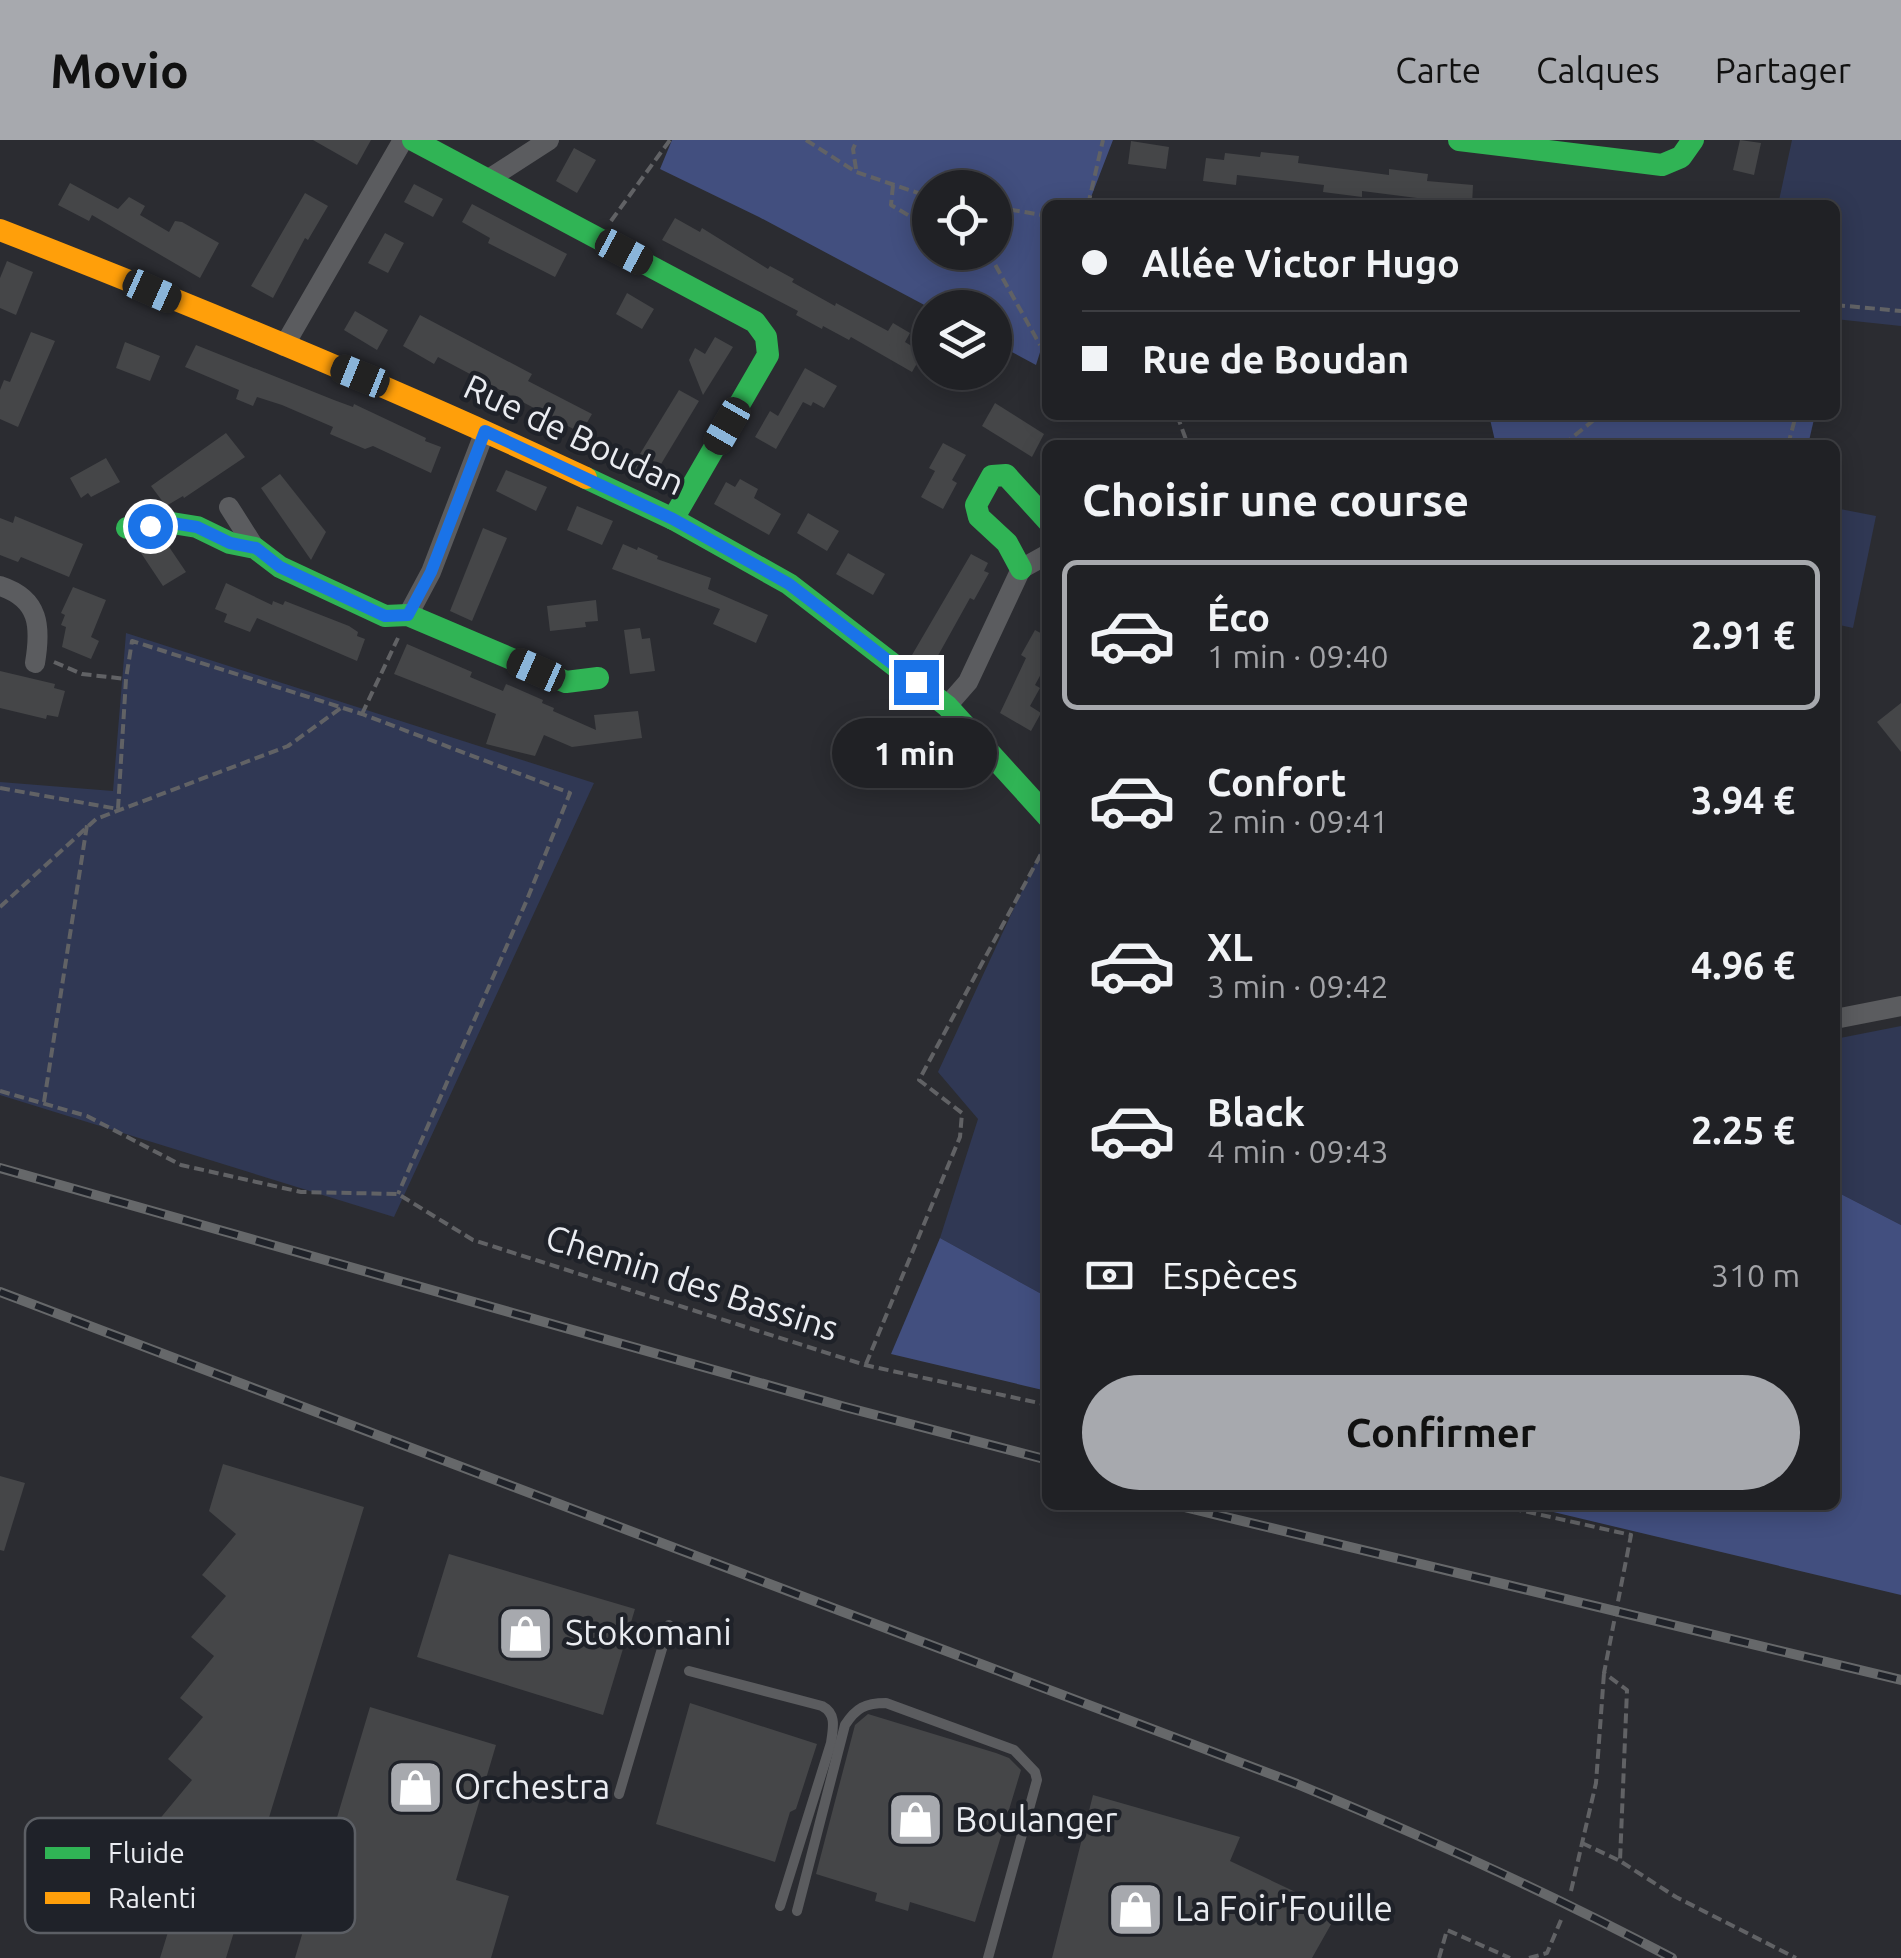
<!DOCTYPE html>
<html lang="fr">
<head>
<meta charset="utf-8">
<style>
  body { margin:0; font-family:Ubuntu,sans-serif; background:#28292d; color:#f1f3f6; height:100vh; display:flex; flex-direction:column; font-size:38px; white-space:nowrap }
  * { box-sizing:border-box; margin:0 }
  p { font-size:32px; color:#a2a3a7 }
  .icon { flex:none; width:55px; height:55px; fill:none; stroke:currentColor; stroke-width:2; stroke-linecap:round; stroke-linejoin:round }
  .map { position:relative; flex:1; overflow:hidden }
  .side { position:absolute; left:1042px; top:300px; width:798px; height:1070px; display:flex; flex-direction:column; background:#202125; border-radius:15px; box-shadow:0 5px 25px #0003,0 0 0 2px #3d3e42 }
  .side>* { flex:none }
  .top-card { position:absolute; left:1042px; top:60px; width:798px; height:220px; border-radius:15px; box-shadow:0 5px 25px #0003,0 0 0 2px #3d3e42; display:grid; align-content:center; height:220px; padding:0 40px; background:#202125 }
  .fabs { position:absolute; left:912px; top:30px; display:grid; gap:20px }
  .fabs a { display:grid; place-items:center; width:100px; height:100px; border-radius:50%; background:#202125; box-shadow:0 5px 25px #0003,0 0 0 2px #3d3e42; font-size:50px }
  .end { position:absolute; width:45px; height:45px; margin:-22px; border:12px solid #1a73e8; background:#fff; box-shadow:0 0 0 5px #fff }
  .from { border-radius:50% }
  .bubble { position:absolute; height:70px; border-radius:35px; background:#202125; box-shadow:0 5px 25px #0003,0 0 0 2px #3d3e42; font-size:32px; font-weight:700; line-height:70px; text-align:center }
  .car { position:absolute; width:30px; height:60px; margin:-30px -15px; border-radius:12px; box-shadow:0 0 8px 2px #0007; background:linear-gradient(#222 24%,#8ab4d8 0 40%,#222 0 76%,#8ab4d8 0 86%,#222 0) }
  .top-card b { display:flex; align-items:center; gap:35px; height:95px; font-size:38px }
  .top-card b+b { border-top:2px solid #3d3e42 }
  .top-card i { width:25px; height:25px; background:#f1f3f6 }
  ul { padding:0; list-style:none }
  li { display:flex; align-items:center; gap:30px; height:150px; margin:0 20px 15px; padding:0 20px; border:5px solid transparent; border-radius:15px }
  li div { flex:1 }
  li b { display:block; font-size:38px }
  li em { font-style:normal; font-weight:700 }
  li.active { border-color:#a7a9ae }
  li>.icon { width:90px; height:90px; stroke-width:1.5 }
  h2 { padding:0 40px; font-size:45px; line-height:120px }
  .pay { display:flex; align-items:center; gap:25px; height:110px; padding:0 40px; font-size:38px }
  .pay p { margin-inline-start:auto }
  .primary-button { display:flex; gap:20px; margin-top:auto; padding:20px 40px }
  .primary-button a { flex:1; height:115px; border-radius:60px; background:#a7a9ae; color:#111; font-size:40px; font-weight:700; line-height:115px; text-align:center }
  header { display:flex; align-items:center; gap:60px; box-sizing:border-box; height:140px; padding:0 50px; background:#a7a9ae; color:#111 }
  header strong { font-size:48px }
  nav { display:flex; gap:55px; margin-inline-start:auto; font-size:35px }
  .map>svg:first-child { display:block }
</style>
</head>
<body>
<header>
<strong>Movio</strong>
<nav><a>Carte</a><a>Calques</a><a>Partager</a></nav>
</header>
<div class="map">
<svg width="1901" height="1818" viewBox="0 0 1901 1818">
  <rect width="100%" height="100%" fill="#2b2c31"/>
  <!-- green -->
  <g fill="#303854">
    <path d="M 1792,0 L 1901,0 L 1901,186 L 1835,179 L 1835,65 L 1778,65 Z"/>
    <path d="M 1835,368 L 1876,376 L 1853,488 L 1835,484 Z"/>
    <path d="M 126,493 L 594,643 L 394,1077 L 0,955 L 0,642 L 113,651 Z"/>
    <path d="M 1047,697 L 1047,1157 L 940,1098 L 978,979 L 938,932 Z"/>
    <path d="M 1901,886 L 1901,1085 L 1835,1051 L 1835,899 Z"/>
  </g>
  <!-- forest -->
  <g fill="#424f7f" fill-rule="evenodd">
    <path d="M 672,0 L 1113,0 L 1088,65 L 1048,65 L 1047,190 L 1036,225 L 995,203 L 995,168 L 930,168 L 759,77 L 660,29 ZM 930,48 L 995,48 L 995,112 L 930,112 Z"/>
    <path d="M 1489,275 L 1815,275 L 1808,305 L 1496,305 Z"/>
    <path d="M 1835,1051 L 1901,1085 L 1901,1455 L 1524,1365 L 1835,1365 Z"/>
    <path d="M 940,1098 L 1047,1157 L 1047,1251 L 891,1214 Z"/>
  </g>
  <!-- building -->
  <g fill="#454648">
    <path d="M 313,0 L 371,0 L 357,25 Z"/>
    <path d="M 1740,0 L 1761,3 L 1754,35 L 1733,30 Z"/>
    <path d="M 1131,1 L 1169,7 L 1166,29 L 1128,24 Z"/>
    <path d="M 574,8 L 596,20 L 577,53 L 556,41 Z"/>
    <path d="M 1261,12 L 1299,16 L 1298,23 L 1389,35 L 1389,29 L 1428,34 L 1427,41 L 1473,45 L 1472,65 L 1362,51 L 1362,57 L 1323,52 L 1324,45 L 1237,35 L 1236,45 L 1203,41 L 1206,18 L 1224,20 L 1225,13 L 1260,17 Z"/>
    <path d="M 70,43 L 118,69 L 129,57 L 145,66 L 140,75 L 169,92 L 175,81 L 182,82 L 219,103 L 200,138 L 92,75 L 89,81 L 58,65 Z"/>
    <path d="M 414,44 L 443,59 L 433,77 L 404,62 Z"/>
    <path d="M 305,53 L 328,66 L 308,100 L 305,98 L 273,158 L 251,146 Z"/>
    <path d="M 472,64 L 567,114 L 555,137 L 488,103 L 490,98 L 462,82 Z"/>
    <path d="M 675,78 L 700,92 L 702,88 L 768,129 L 770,126 L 794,139 L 792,142 L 835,166 L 836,163 L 888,191 L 893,183 L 910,193 L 905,202 L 923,213 L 912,232 L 851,197 L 849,200 L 823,186 L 822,189 L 796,175 L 798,171 L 662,100 Z"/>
    <path d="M 385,93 L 404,103 L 388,133 L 368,123 Z"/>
    <path d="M 7,121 L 33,132 L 16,175 L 0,168 L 0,138 Z"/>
    <path d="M 627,153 L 654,169 L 642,189 L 616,174 Z"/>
    <path d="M 355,171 L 388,190 L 377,210 L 344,190 Z"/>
    <path d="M 420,175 L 532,234 L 528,241 L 592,274 L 581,293 L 438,217 L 434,224 L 403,206 Z"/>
    <path d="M 31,192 L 55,201 L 18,287 L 0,279 L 0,250 L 4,240 L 10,242 Z"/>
    <path d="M 715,197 L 733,207 L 703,255 L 689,220 L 695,208 L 705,214 Z"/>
    <path d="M 125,202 L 160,216 L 150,241 L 116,228 Z"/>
    <path d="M 196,205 L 334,260 L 353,267 L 354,264 L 426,298 L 425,301 L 441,307 L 431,333 L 373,306 L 365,309 L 330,294 L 333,287 L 282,265 L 257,257 L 253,266 L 236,259 L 239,250 L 185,227 Z"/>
    <path d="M 805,228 L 837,246 L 824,268 L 813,262 L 811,266 L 803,262 L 776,309 L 755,297 L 770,271 L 778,276 Z"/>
    <path d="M 679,250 L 699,261 L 652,339 L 632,327 Z"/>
    <path d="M 995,263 L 1044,294 L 1032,317 L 982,286 Z"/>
    <path d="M 226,293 L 245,317 L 184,358 L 183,356 L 166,366 L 151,346 Z"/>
    <path d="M 943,303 L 966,315 L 952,340 L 957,343 L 943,369 L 921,357 L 935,331 L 929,328 Z"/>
    <path d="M 106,318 L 120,342 L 91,357 L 88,353 L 81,358 L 70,338 Z"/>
    <path d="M 506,330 L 547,347 L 536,371 L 496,351 Z"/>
    <path d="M 280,334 L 326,392 L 311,420 L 261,348 Z"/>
    <path d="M 740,339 L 758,349 L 754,358 L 781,374 L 769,395 L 714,364 L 726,342 L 735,347 Z"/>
    <path d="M 577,366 L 613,381 L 602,405 L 567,390 Z"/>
    <path d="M 808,373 L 839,391 L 827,411 L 797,393 Z"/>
    <path d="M 15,376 L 83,404 L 69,437 L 21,417 L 18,422 L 0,415 L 0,378 L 13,383 Z"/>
    <path d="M 483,388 L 507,398 L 472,481 L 450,471 Z"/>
    <path d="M 165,401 L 186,432 L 163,446 L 141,413 L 158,402 Z"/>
    <path d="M 623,404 L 637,410 L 638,407 L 658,416 L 657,419 L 711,438 L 708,449 L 768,475 L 756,503 L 713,484 L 720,469 L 612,429 Z"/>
    <path d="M 848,413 L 885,434 L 873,455 L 836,434 Z"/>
    <path d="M 971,414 L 988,423 L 984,431 L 989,433 L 974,460 L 970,458 L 930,530 L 912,515 Z"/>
    <path d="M 226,443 L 272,465 L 273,461 L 283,465 L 285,461 L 349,486 L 358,492 L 357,496 L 365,499 L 357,521 L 257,478 L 250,492 L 224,482 L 227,474 L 215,469 Z"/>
    <path d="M 73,447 L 106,460 L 91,497 L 99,501 L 91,519 L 62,507 L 66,487 L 61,485 L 65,475 L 61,473 Z"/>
    <path d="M 596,460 L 598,481 L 585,482 L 586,487 L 550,491 L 547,466 Z"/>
    <path d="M 640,488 L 642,499 L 650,498 L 655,531 L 630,534 L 624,490 Z"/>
    <path d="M 1035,490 L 1048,497 L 1048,521 L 1035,545 L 1040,548 L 1030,566 L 1041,573 L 1031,591 L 1000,573 L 1026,518 L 1021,515 Z"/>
    <path d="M 407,504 L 472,532 L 470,537 L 503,551 L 506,544 L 543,560 L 542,563 L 554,568 L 553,571 L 596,590 L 594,575 L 638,571 L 642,598 L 572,607 L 544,595 L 535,616 L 486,604 L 496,574 L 394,534 Z"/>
    <path d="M 0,531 L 55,544 L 54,548 L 65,551 L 58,577 L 47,575 L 46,579 L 0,568 Z"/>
    <path d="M 1901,563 L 1901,612 L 1877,582 Z"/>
    <path d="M 223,1324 L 364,1367 L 226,1818 L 160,1818 L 176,1766 L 146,1742 L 181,1699 L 158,1681 L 192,1640 L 168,1619 L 203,1577 L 180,1558 L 214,1516 L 191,1497 L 226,1456 L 202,1435 L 236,1394 L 209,1371 Z"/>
    <path d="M 0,1336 L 25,1343 L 4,1411 L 0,1410 Z"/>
    <path d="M 449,1414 L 635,1469 L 603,1575 L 417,1517 Z"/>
    <path d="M 690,1563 L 817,1604 L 796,1669 L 790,1672 L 775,1722 L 656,1684 Z"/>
    <path d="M 370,1567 L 496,1605 L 456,1740 L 509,1756 L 491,1818 L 295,1818 Z"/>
    <path d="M 868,1574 L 996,1613 L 1009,1618 L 1021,1630 L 975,1782 L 910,1762 L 908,1771 L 875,1761 L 877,1753 L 816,1734 L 855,1585 Z"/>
    <path d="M 1093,1655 L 1240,1697 L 1230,1721 L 1338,1772 L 1312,1818 L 1052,1818 Z"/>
  </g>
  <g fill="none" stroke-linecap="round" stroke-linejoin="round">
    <!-- path -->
    <g stroke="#616265" stroke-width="4" stroke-dasharray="10 5" stroke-linecap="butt">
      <path d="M 806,0 L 856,32 L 930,57"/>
      <path d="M 856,29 L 853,9 L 857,0"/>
      <path d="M 893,45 L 891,65 L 930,88"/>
      <path d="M 1088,65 L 1103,0"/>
      <path d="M 995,67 L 1048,76"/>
      <path d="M 611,81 L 670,0"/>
      <path d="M 988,112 L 1040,205"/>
      <path d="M 1835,165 L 1901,171"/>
      <path d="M 1177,275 L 1188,305"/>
      <path d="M 1563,305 L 1600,275"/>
      <path d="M 1788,305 L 1796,275"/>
      <path d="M 54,522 L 82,534 L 126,539"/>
      <path d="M 362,574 L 398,498"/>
      <path d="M 0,648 L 118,669 L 126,539 L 132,501 L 362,574 L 570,653 L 526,762 L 398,1054"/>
      <path d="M 0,767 L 96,679 L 288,606 L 341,568"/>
      <path d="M 0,951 L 87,976 L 181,1025 L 301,1052 L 398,1054 L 473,1100 L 865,1225 L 1048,1265"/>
      <path d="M 44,962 L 87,685"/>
      <path d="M 866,1224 L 960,997 L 962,973 L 919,940 L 1048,701"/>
      <path d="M 1497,1365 L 1631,1395 L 1604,1533 L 1627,1550 L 1620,1721 L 1676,1757 L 1796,1818"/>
      <path d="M 1582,1703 L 1618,1720"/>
      <path d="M 1571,1751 L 1596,1643 L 1604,1533"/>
      <path d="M 1439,1818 L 1447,1790 L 1510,1818"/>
      <path d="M 1529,1818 L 1547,1813 L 1561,1780"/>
    </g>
    <!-- lane -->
    <g stroke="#5b5c5f" stroke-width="10">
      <path d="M 689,1531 L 822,1566 C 837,1574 833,1588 831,1603 L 780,1766"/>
      <path d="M 619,1654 L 669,1485"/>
      <path d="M 797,1771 L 845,1585 C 856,1568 865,1563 886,1563 L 1014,1610 L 1035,1632 L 1037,1640 L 988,1818"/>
    </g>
    <!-- street -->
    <g stroke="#5b5c5f" stroke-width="20">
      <path d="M 489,39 L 549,0"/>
      <path d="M 284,206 L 403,0"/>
      <path d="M 229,367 L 255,408"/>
      <path d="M 0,446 C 40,459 41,487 35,523"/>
      <path d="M 408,475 L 431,432 L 485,291"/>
      <path d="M 947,566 L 968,542 L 1021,429 L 1048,414"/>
      <path d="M 1835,879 L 1901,866"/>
    </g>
    <!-- fast -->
    <g stroke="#30b455" stroke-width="22">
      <path d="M 413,0 L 755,182 L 766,197 L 768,215 L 673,379"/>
      <path d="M 1459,0 L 1662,25 L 1681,17 L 1693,0"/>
      <path d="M 586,338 L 673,379 L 789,444 L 947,566 L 1048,677"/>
      <path d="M 127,388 L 172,383 L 197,387 L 230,403 L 255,408 L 280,427 L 385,476 L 408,475 L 566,542 L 598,538"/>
      <path d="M 1021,429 L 1007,403 L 979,377 L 976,365 L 992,336 L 1006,335 L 1048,381"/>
    </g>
    <!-- slow -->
    <path stroke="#ff9f0a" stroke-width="22" d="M 0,90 C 198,167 394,248 586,338"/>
    <defs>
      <g id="rail">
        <path d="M 0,1028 L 845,1267 L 1048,1320"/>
        <path d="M 0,1152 L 1297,1644 C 1425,1697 1550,1753 1672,1818"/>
        <path d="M 1176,1365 L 1901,1540"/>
      </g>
    </defs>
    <!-- rail casing -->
    <use href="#rail" stroke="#66686a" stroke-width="10"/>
    <!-- rail -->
    <use href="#rail" stroke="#1f2229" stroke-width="6" stroke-dasharray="19" stroke-linecap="butt"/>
  </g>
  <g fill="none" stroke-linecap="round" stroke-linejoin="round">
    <!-- route -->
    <path stroke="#1a73e8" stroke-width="12" d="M 150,386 L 172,383 L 197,387 L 230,403 L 256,408 L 280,427 L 385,476 L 408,475 L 431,432 L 485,291 L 673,379 L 789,444 L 916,542"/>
  </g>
  <!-- icons -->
  <defs>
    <symbol id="shop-square" viewBox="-11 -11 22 22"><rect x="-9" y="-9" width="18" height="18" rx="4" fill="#a7a9ae" stroke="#1f2229"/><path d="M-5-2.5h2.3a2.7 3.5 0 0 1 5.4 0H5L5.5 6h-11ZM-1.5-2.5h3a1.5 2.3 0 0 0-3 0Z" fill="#fff"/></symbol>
  </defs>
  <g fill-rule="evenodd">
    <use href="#shop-square" x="494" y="1462" width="63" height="63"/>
    <use href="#shop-square" x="384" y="1616" width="63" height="63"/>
    <use href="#shop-square" x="884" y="1648" width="63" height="63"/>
    <use href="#shop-square" x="1104" y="1738" width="63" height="63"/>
  </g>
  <g text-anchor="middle" stroke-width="9" stroke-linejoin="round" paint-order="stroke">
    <!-- street labels -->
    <g font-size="35" fill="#eaecf1" stroke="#1f2229">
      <text transform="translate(574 295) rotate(25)" y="12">Rue de Boudan</text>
      <text transform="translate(692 1143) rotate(18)" y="12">Chemin des Bassins</text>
    </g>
    <!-- poi labels -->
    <g font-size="35" fill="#eaecf1" stroke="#1f2229" text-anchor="start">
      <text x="565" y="1505">Stokomani</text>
      <text x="454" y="1659">Orchestra</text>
      <text x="955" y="1692">Boulanger</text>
      <text x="1175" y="1781">La Foir'Fouille</text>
    </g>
  </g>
  <!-- legend -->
  <rect x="25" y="1678" width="330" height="115" rx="15" fill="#1f2229" stroke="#5c5f65" stroke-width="2.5"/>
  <rect x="45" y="1707" width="45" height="12" fill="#30b455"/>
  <rect x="45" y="1752" width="45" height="12" fill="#ff9f0a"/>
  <g font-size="28" fill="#eaecf1">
    <text x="108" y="1723">Fluide</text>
    <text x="108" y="1768">Ralenti</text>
  </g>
</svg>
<div class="fabs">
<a><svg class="icon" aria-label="locate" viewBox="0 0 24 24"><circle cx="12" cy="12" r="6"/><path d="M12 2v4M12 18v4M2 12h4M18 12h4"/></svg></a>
<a><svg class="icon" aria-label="layers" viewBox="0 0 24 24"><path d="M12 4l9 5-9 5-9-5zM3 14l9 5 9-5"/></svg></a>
</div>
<i class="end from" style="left:150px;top:386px"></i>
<i class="end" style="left:916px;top:542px"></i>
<div class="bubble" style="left:832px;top:578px;width:165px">1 min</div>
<i class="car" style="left:624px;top:112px;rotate:118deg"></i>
<i class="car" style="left:152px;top:151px;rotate:114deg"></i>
<i class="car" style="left:360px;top:236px;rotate:292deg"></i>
<i class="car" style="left:727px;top:286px;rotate:210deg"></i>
<i class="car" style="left:536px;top:530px;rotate:294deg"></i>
<div class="top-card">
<b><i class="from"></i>Allée Victor Hugo</b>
<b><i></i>Rue de Boudan</b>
</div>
<section class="side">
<h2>Choisir une course</h2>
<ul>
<li class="active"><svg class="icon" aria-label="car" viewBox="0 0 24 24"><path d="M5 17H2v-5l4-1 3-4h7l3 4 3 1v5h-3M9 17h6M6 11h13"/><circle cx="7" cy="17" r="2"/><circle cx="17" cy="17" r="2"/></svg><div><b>Éco</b><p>1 min · 09:40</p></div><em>2.91 €</em></li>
<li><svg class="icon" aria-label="car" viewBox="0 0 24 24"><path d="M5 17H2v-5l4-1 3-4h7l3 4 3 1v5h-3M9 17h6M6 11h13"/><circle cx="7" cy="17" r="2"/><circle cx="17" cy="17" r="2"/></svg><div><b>Confort</b><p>2 min · 09:41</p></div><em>3.94 €</em></li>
<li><svg class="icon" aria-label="car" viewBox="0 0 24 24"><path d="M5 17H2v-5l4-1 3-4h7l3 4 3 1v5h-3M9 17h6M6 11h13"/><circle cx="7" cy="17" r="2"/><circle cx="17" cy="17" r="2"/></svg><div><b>XL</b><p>3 min · 09:42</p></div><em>4.96 €</em></li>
<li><svg class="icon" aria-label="car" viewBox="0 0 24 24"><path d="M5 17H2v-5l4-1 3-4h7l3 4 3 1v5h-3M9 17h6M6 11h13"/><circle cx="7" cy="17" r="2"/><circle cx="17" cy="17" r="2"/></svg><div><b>Black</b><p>4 min · 09:43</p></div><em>2.25 €</em></li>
</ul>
<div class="pay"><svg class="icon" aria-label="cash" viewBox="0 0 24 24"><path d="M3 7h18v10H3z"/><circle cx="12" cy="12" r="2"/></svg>Espèces<p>310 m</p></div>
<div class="primary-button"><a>Confirmer</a></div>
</section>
</div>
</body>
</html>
